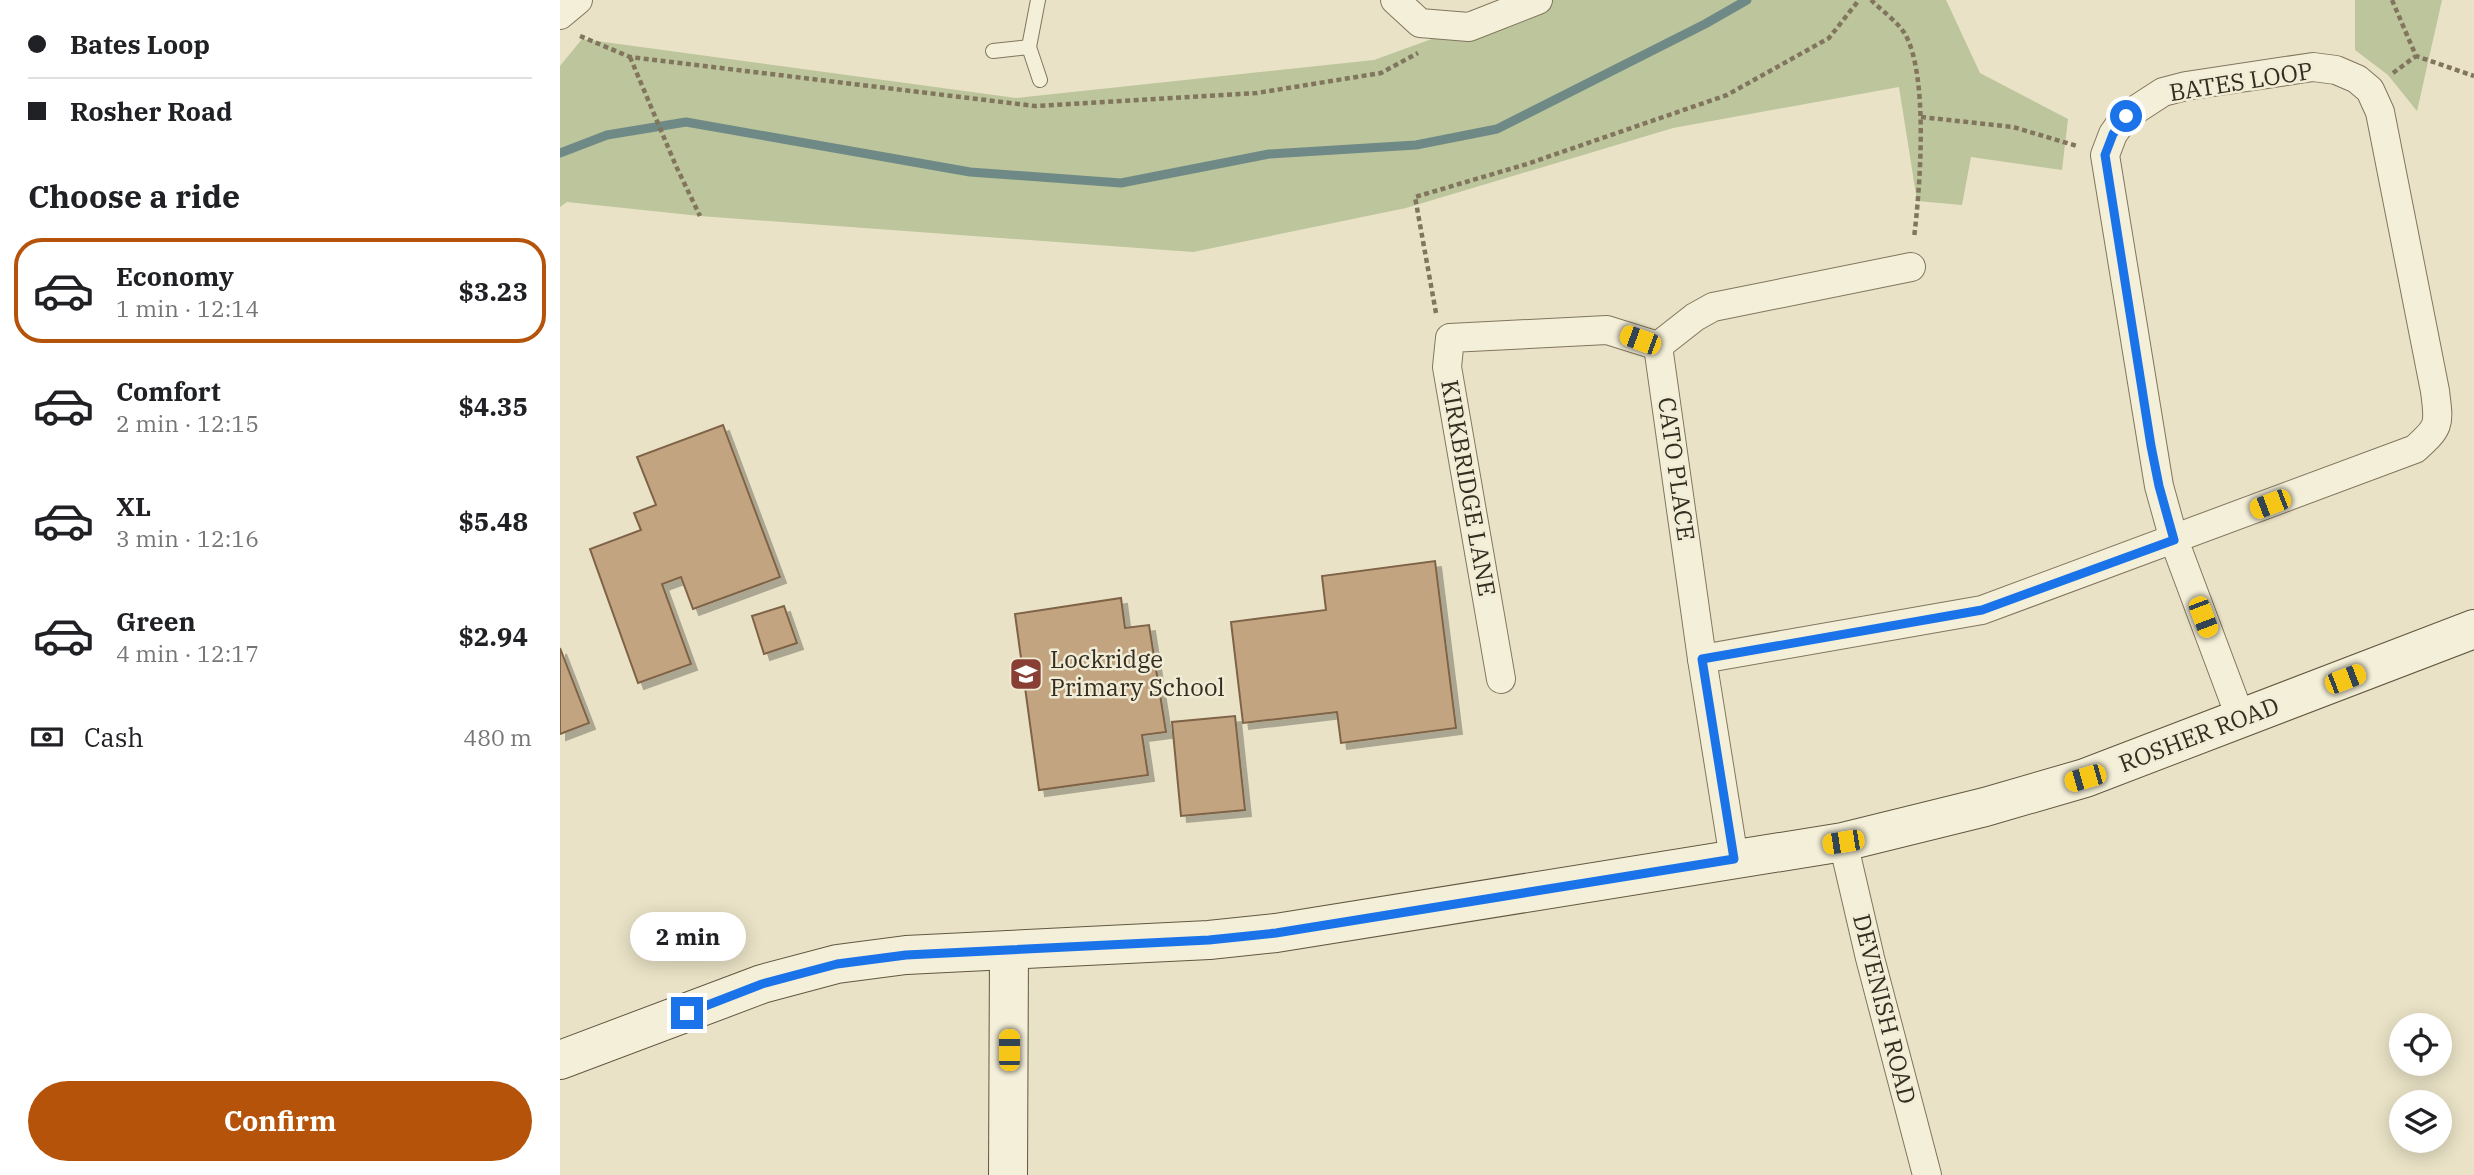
<!DOCTYPE html>
<html lang="en">
<head>
<meta charset="utf-8">
<style>
  body { margin:0; font-family:"IBM Plex Serif",serif; background:#f6f6f6; color:#202124; height:100vh; display:flex; flex-direction:column; font-size:26px; white-space:nowrap }
  * { box-sizing:border-box; margin:0 }
  p { font-size:23px; color:#757577 }
  .icon { flex:none; width:38px; height:38px; fill:none; stroke:currentColor; stroke-width:2; stroke-linecap:round; stroke-linejoin:round }
  .map { position:relative; flex:1; overflow:hidden }
  .panel { display:flex; flex-direction:column; background:#fff; width:560px }
  .panel>* { flex:none }
  .top-card { display:grid; align-content:center; height:154px; padding:0 28px; background:#fff }
  .buttons { position:absolute; left:1829px; top:1013px; display:grid; gap:14px }
  .buttons a { display:grid; place-items:center; width:63px; height:63px; border-radius:50%; background:#fff; box-shadow:0 4px 18px #0003; font-size:35px }
  .end { position:absolute; width:32px; height:32px; margin:-16px; border:9px solid #1a73e8; background:#fff; box-shadow:0 0 0 4px #fff }
  .from { border-radius:50% }
  .bubble { position:absolute; height:49px; border-radius:24px; background:#fff; box-shadow:0 4px 18px #0003; font-size:23px; font-weight:700; line-height:49px; text-align:center }
  .car { position:absolute; width:21px; height:42px; margin:-21px -10px; border-radius:9px; box-shadow:0 0 5px 2px #0007; background:linear-gradient(#f5c518 24%,#345 0 40%,#f5c518 0 76%,#345 0 86%,#f5c518 0) }
  .top-card b { display:flex; align-items:center; gap:24px; height:66px; font-size:26px }
  .top-card b+b { border-top:2px solid #e0e0e0 }
  .top-card i { width:18px; height:18px; background:#202124 }
  ul { padding:0; list-style:none }
  li { display:flex; align-items:center; gap:21px; height:105px; margin:0 14px 10px; padding:0 14px; border:4px solid transparent; border-radius:28px }
  li div { flex:1 }
  li b { display:block; font-size:26px }
  li em { font-style:normal; font-weight:700 }
  li.current { border-color:#b45309 }
  li>.icon { width:63px; height:63px; stroke-width:1.5 }
  h2 { padding:0 28px; font-size:32px; line-height:84px }
  .pay { display:flex; align-items:center; gap:18px; height:77px; padding:0 28px; font-size:26px }
  .pay p { margin-inline-start:auto }
  .cta { display:flex; gap:14px; margin-top:auto; padding:14px 28px }
  .cta a { flex:1; height:80px; border-radius:42px; background:#b45309; color:#fff; font-size:28px; font-weight:700; line-height:80px; text-align:center }
  main { display:flex; flex:1; min-height:0 }
  .map>svg:first-child { display:block }
</style>
</head>
<body>
<main>
<section class="panel">
<div class="top-card">
<b><i class="from"></i>Bates Loop</b>
<b><i></i>Rosher Road</b>
</div>
<h2>Choose a ride</h2>
<ul>
<li class="current"><svg class="icon" aria-label="car" viewBox="0 0 24 24"><path d="M5 17H2v-5l4-1 3-4h7l3 4 3 1v5h-3M9 17h6M6 11h13"/><circle cx="7" cy="17" r="2"/><circle cx="17" cy="17" r="2"/></svg><div><b>Economy</b><p>1 min · 12:14</p></div><em>$3.23</em></li>
<li><svg class="icon" aria-label="car" viewBox="0 0 24 24"><path d="M5 17H2v-5l4-1 3-4h7l3 4 3 1v5h-3M9 17h6M6 11h13"/><circle cx="7" cy="17" r="2"/><circle cx="17" cy="17" r="2"/></svg><div><b>Comfort</b><p>2 min · 12:15</p></div><em>$4.35</em></li>
<li><svg class="icon" aria-label="car" viewBox="0 0 24 24"><path d="M5 17H2v-5l4-1 3-4h7l3 4 3 1v5h-3M9 17h6M6 11h13"/><circle cx="7" cy="17" r="2"/><circle cx="17" cy="17" r="2"/></svg><div><b>XL</b><p>3 min · 12:16</p></div><em>$5.48</em></li>
<li><svg class="icon" aria-label="car" viewBox="0 0 24 24"><path d="M5 17H2v-5l4-1 3-4h7l3 4 3 1v5h-3M9 17h6M6 11h13"/><circle cx="7" cy="17" r="2"/><circle cx="17" cy="17" r="2"/></svg><div><b>Green</b><p>4 min · 12:17</p></div><em>$2.94</em></li>
</ul>
<div class="pay"><svg class="icon" aria-label="cash" viewBox="0 0 24 24"><path d="M3 7h18v10H3z"/><circle cx="12" cy="12" r="2"/></svg>Cash<p>480 m</p></div>
<div class="cta"><a>Confirm</a></div>
</section>
<div class="map">
<svg width="1914" height="1175" viewBox="0 0 1914 1175">
  <defs>
    <filter id="shadow"><feDropShadow dx="6" dy="6" stdDeviation="0" flood-color="#0004"/></filter>
  </defs>
  <rect width="100%" height="100%" fill="#e9e2c6"/>
  <!-- green -->
  <g fill="#bcc59b">
    <path d="M 979,0 L 1386,0 L 1420,73 L 1508,119 L 1502,170 L 1411,157 L 1402,205 L 1357,201 L 1339,87 L 1113,128 L 846,208 L 633,252 L 140,216 L 7,202 L 0,207 L 0,66 L 22,39 L 456,98 L 814,60 Z"/>
    <path d="M 1795,0 L 1882,0 L 1857,111 L 1828,75 L 1795,50 Z"/>
  </g>
  <g fill="none" stroke-linecap="round" stroke-linejoin="round">
    <!-- stream -->
    <path stroke="#6f8a86" stroke-width="9" d="M 0,153 L 47,135 L 126,122 L 410,172 L 561,183 L 709,154 L 856,145 L 937,129 L 1145,24 L 1187,0"/>
  </g>
  <!-- building -->
  <g fill="#c2a481" stroke="#7e6347" stroke-width="2" filter="url(#shadow)">
    <path d="M 163,425 L 220,577 L 133,609 L 121,577 L 102,584 L 131,664 L 78,683 L 30,549 L 81,530 L 74,513 L 96,505 L 77,457 Z"/>
    <path d="M 875,561 L 896,728 L 781,743 L 777,712 L 683,723 L 671,622 L 766,610 L 762,576 Z"/>
    <path d="M 561,598 L 565,628 L 589,625 L 606,732 L 582,735 L 588,775 L 479,790 L 455,614 Z"/>
    <path d="M 224,606 L 237,643 L 204,654 L 192,616 Z"/>
    <path d="M 0,648 L 29,723 L 0,734 Z"/>
    <path d="M 675,716 L 685,810 L 621,816 L 612,722 Z"/>
  </g>
  <g fill="none" stroke-linecap="round" stroke-linejoin="round">
    <defs>
      <g id="lane">
        <path d="M 478,0 L 469,47 L 480,80"/>
        <path d="M 433,51 L 469,47"/>
      </g>
      <g id="street">
        <path d="M 835,0 L 860,23 L 909,27 L 978,0"/>
        <path d="M 0,15 L 18,0"/>
        <path d="M 1098,346 L 1142,659 L 1174,859"/>
        <path d="M 1098,346 L 1135,317 L 1153,307 L 1351,267"/>
        <path d="M 1142,659 L 1422,610 L 1855,449 C 1881,426 1879,424 1875,391 L 1820,112 L 1810,90 L 1797,79 L 1776,70 L 1753,67 L 1626,86 L 1603,92 L 1566,116 L 1553,134 L 1545,155 L 1599,486 L 1614,540 L 1681,719"/>
        <path d="M 941,679 L 887,367 L 890,338 L 1047,330 L 1098,346"/>
        <path d="M 1283,842 L 1310,958 L 1367,1175"/>
      </g>
      <g id="secondary">
        <path d="M 0,1060 L 202,984 L 277,964 L 346,955 L 649,940 L 716,933 L 1283,842 L 1425,807 L 1525,778 L 1914,629"/>
        <path d="M 448,1175 L 449,950"/>
      </g>
    </defs>
    <!-- lane casing -->
    <use href="#lane" stroke="#82755e" stroke-width="16"/>
    <!-- street casing -->
    <use href="#street" stroke="#82755e" stroke-width="30"/>
    <!-- secondary casing -->
    <use href="#secondary" stroke="#645741" stroke-width="40"/>
    <!-- path -->
    <g stroke="#82755e" stroke-width="4.5" stroke-dasharray="5 3.5" stroke-linecap="butt">
      <path d="M 1311,0 C 1321,10 1338,22 1345,34 C 1369,76 1360,189 1354,238"/>
      <path d="M 1832,0 L 1856,56 L 1914,76"/>
      <path d="M 20,36 L 70,57 L 475,106 L 697,93 L 821,73 L 858,53"/>
      <path d="M 70,57 L 116,166 L 140,216"/>
      <path d="M 1833,73 L 1856,56"/>
      <path d="M 1361,117 L 1453,127 L 1517,146"/>
      <path d="M 876,313 L 855,197 L 967,164 L 1167,95 L 1269,38 L 1299,0"/>
    </g>
    <!-- lane -->
    <use href="#lane" stroke="#f4efd8" stroke-width="14"/>
    <!-- street -->
    <use href="#street" stroke="#f4efd8" stroke-width="28"/>
    <!-- secondary -->
    <use href="#secondary" stroke="#f4efd8" stroke-width="38"/>
  </g>
  <g fill="none" stroke-linecap="round" stroke-linejoin="round">
    <!-- route -->
    <path stroke="#1a73e8" stroke-width="9" d="M 127,1013 L 202,984 L 277,964 L 346,955 L 649,940 L 716,933 L 1174,859 L 1142,659 L 1422,610 L 1614,540 L 1599,486 L 1591,446 L 1545,155 L 1553,134 L 1566,116"/>
  </g>
  <!-- icons -->
  <defs>
    <symbol id="school-square" viewBox="-11 -11 22 22"><rect x="-9" y="-9" width="18" height="18" rx="4" fill="#8a3f35" stroke="#f1ecd5"/><path d="M0-5L7-2L0 1L-7-2ZM-4 1L0 2.5L4 1V4Q0 6-4 4Z" fill="#fff"/></symbol>
  </defs>
  <g fill-rule="evenodd">
    <use href="#school-square" x="447" y="655" width="38" height="38"/>
  </g>
  <g text-anchor="middle" stroke-width="5" stroke-linejoin="round" paint-order="stroke">
    <!-- street labels -->
    <g font-size="24" fill="#342c20" stroke="#f1ecd5">
      <text transform="translate(1681 82) rotate(-9)" y="8">BATES LOOP</text>
      <text transform="translate(1116 469) rotate(82)" y="8">CATO PLACE</text>
      <text transform="translate(908 488) rotate(80)" y="8">KIRKBRIDGE LANE</text>
      <text transform="translate(1639 735) rotate(-21)" y="8">ROSHER ROAD</text>
      <text transform="translate(1324 1009) rotate(76)" y="8">DEVENISH ROAD</text>
    </g>
    <!-- poi labels -->
    <g font-size="24" fill="#342c20" stroke="#f1ecd5" text-anchor="start">
      <text x="490" y="668">Lockridge<tspan x="490" dy="28">Primary School</tspan></text>
    </g>
  </g>
</svg>
<div class="buttons">
<a><svg class="icon" aria-label="locate" viewBox="0 0 24 24"><circle cx="12" cy="12" r="6"/><path d="M12 2v4M12 18v4M2 12h4M18 12h4"/></svg></a>
<a><svg class="icon" aria-label="layers" viewBox="0 0 24 24"><path d="M12 4l9 5-9 5-9-5zM3 14l9 5 9-5"/></svg></a>
</div>
<i class="end from" style="left:1566px;top:116px"></i>
<i class="end" style="left:127px;top:1013px"></i>
<div class="bubble" style="left:70px;top:912px;width:116px">2 min</div>
<i class="car" style="left:1080px;top:340px;rotate:290deg"></i>
<i class="car" style="left:1710px;top:504px;rotate:249deg"></i>
<i class="car" style="left:1643px;top:617px;rotate:159deg"></i>
<i class="car" style="left:1785px;top:679px;rotate:69deg"></i>
<i class="car" style="left:1525px;top:778px;rotate:254deg"></i>
<i class="car" style="left:1283px;top:842px;rotate:261deg"></i>
<i class="car" style="left:449px;top:1050px;rotate:0deg"></i>
</div>
</main>
</body>
</html>
